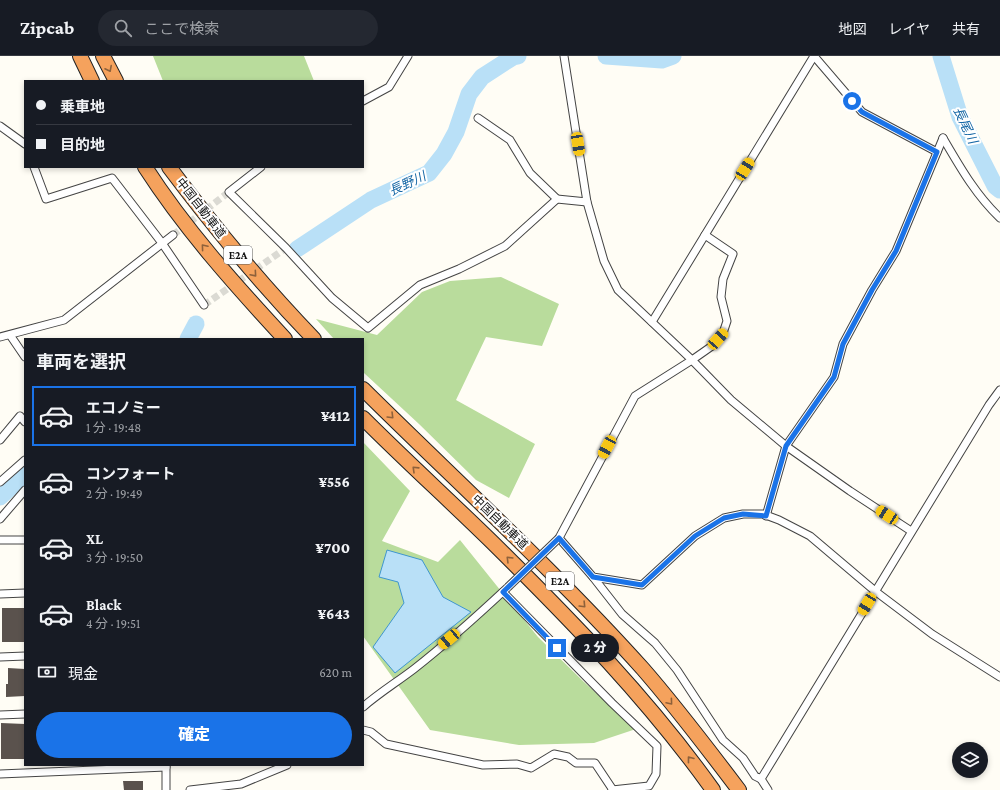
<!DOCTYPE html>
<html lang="ja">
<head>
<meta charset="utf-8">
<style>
  body { margin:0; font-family:"Crimson Pro","Noto Sans JP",serif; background:#242831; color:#f1f3f6; height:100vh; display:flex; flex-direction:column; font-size:15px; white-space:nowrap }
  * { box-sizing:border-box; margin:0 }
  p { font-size:13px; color:#9ea1a6 }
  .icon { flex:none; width:22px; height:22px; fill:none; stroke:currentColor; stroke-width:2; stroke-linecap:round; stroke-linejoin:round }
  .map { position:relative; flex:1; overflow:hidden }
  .panel { position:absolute; left:24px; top:282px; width:340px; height:428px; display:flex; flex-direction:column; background:#171b24; border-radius:0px; box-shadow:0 2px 6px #0003 }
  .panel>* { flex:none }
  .banner { position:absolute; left:24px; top:24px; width:340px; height:88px; border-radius:0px; box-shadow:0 2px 6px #0003; display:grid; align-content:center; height:88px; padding:0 12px; background:#171b24 }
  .buttons { position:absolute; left:952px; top:686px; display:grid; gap:8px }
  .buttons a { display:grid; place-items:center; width:36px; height:36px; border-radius:50%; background:#171b24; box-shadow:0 2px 6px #0003; font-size:20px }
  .end { position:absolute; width:18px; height:18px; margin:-9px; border:5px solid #1a73e8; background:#fff; box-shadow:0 0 0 2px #fff }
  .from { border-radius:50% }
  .bubble { position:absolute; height:28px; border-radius:14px; background:#171b24; box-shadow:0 2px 6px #0003; font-size:13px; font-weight:800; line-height:28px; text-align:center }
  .car { position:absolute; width:12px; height:24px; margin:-12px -6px; border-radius:5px; box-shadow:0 0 3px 1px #0007; background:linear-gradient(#f5c518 24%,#345 0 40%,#f5c518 0 76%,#345 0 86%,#f5c518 0) }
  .banner b { display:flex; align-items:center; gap:14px; height:38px; font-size:15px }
  .banner b+b { border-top:1px solid #363941 }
  .banner i { width:10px; height:10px; background:#f1f3f6 }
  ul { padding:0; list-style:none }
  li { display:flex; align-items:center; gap:12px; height:60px; margin:0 8px 6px; padding:0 4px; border:2px solid transparent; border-radius:0px }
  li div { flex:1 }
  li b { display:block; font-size:15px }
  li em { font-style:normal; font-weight:800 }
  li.on { border-color:#1a73e8 }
  li>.icon { width:36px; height:36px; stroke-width:1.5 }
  h2 { padding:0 12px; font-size:18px; line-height:48px }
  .pay { display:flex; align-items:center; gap:10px; height:44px; padding:0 12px; font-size:15px }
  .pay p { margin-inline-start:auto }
  .button { display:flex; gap:8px; margin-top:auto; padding:8px 12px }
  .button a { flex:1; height:46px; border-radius:24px; background:#1a73e8; color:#fff; font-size:16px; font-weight:800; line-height:46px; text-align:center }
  header { display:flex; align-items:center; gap:24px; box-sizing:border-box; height:56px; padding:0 20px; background:#171b24; border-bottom:1px solid #363941 }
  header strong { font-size:19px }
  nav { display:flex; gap:22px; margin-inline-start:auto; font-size:14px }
  .search { width:280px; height:36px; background:#242831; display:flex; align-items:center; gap:10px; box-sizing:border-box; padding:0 14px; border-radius:22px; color:#9ea1a6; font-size:15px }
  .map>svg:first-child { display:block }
</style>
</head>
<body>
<header>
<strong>Zipcab</strong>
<div class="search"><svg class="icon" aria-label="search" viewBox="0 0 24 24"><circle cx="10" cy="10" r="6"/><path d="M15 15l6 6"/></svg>ここで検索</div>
<nav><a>地図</a><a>レイヤ</a><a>共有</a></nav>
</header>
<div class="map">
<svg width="1000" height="734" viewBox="0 0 1000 734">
  <rect width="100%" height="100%" fill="#fffdf5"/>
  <!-- forest -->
  <g fill="#b9dc9c">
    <path d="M 153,0 L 304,0 L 314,25 L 163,25 Z"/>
    <path d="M 501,221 L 559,248 L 542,290 L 486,281 L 456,344 L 535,388 L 509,442 L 476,424 L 419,368 L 364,317 L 363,283 L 334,283 L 316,263 L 377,279 L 422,236 L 450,225 Z"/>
    <path d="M 363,386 L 410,435 L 382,485 L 438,506 L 460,484 L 538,581 L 584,626 L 636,673 L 594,687 L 519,689 L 430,674 L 363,580 Z"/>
  </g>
  <!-- water -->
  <path fill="#b9e0f7" stroke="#3f96cf" d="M 387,494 L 422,504 L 443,541 L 471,556 L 395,617 L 373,591 L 404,547 L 398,526 L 379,521 Z"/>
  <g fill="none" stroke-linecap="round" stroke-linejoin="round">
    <!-- river -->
    <g stroke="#b9e0f7" stroke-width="17">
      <path d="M 606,0 L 662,4 L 673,0"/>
      <path d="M 941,0 L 960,61 L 995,130 L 1000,134"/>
      <path d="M 297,193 L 371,144 L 429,117 L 444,98 L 456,76 L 469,38 L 482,21 L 513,1 L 518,0"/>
      <path d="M 188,283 L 196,268"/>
      <path d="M 0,441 L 25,418"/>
    </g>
  </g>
  <!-- building -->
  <g fill="#5a524d">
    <rect x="2" y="552" width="23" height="34"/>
    <path d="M 8,612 L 25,613 L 25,640 L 6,641 L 6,628 L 8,628 Z"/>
    <path d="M 1,667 L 25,668 L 25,703 L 1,703 Z"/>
    <path d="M 123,725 L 143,725 L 143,734 L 124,734 Z"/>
  </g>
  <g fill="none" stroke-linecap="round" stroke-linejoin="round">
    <!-- street-tunnel -->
    <g stroke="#dbdad3" stroke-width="7" stroke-dasharray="7 3.5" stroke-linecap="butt">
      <path d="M 173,179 L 229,136"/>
      <path d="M 204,249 L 286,192"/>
    </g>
    <defs>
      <g id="street">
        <path d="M 564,0 L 587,146 L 604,205 L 618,234 L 692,304 L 731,344 L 786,390 L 850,435 L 911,475"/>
        <path d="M 814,0 L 862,56 L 937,96"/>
        <path d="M 363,45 L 389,31 L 408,0"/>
        <path d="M 0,70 L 25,88"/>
        <path d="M 943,82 C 960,111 975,138 1000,162"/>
        <path d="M 34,111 L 46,143 L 112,122 L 162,187 L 204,249"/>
        <path d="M 261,111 L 229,136 L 286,192 L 332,242 L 368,272 L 420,229 L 459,213 L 505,190 L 557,143 L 530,117 L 510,84 L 478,62"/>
        <path d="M 557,143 L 587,146"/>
        <path d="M 705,179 L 733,198 L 723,223 L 721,241 L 727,265 L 723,277 L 712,290 L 692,304 L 635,340 L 559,482 L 593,521 L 642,529 L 695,480 L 724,462 L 743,458 L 763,458 L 779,464 L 810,480 L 875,535 L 932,578 L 1000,621"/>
        <path d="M 652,266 L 814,0"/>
        <path d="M 10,279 L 25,301"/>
        <path d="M 0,281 L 64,264 L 173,179"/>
        <path d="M 0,384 L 20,360 L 25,366"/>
        <path d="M 0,426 L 25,404"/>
        <path d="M 766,460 L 786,390 L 834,321 L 843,288 L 872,234 L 896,195 L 943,82"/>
        <path d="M 0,463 L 25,434"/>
        <path d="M 0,484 L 25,484"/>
        <path d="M 593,521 L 622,558 L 655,587 L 677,614 L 723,684 L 743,702 L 755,720 L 761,723"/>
        <path d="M 503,536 L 612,647 L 657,690 L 656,718 L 649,730 L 612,734"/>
        <path d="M 0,538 L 25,537"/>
        <path d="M 0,601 L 25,600"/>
        <path d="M 363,651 C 379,637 397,626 414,613 C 446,588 477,560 507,532"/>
        <path d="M 0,659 L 25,658"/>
        <path d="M 363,674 L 371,676 L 386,688 L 483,709 L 517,708 L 531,712 L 554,698 L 568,701 L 576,707 L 595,707 L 613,734"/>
        <path d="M 166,709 L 166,734"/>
        <path d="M 0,718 L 166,711"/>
        <path d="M 190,734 L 241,728 L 287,709"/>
        <path d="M 768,734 L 761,723 L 989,349 L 1000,334"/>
      </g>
      <g id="highway">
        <path d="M 80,0 L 92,25"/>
        <path d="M 103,0 L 116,25"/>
        <path d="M 145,111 C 185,173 235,229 285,283"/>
        <path d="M 169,111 C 214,171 262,229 314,283"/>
        <path d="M 363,333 C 457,426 555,515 643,613 C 677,652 708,693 739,734"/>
        <path d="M 363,362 C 405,404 449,444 492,486 C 571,564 649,644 713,734"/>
      </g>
    </defs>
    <!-- street casing -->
    <use href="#street" stroke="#444" stroke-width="9"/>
    <!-- highway casing -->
    <use href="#highway" stroke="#222" stroke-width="16"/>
    <!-- street -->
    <use href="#street" stroke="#fff" stroke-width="7"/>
    <!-- highway -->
    <use href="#highway" stroke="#f5a25d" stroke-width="14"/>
    <defs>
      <path id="street-bridge" d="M 508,531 L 559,482"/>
    </defs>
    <!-- street-bridge casing -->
    <use href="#street-bridge" stroke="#444" stroke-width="9" stroke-linecap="butt"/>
    <!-- street-bridge -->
    <use href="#street-bridge" stroke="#fff" stroke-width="7"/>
  </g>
  <!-- one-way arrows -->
  <defs><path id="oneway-chevron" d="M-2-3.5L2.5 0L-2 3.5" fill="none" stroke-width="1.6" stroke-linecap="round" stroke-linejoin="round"/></defs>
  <g stroke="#8e613b">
    <use href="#oneway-chevron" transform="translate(109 13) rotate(63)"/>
    <use href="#oneway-chevron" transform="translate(204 191) rotate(-130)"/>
    <use href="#oneway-chevron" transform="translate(254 218) rotate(49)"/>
    <use href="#oneway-chevron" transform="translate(391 360) rotate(45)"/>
    <use href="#oneway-chevron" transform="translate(415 413) rotate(-136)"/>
    <use href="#oneway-chevron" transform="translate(509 503) rotate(-135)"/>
    <use href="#oneway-chevron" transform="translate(583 549) rotate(46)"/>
    <use href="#oneway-chevron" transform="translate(670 646) rotate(50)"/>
    <use href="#oneway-chevron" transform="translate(690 703) rotate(-128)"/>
  </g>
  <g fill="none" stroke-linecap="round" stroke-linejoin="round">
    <!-- route -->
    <path stroke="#1a73e8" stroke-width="5" d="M 557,592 L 503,536 L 559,482 L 593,521 L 642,529 L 695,480 L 724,462 L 743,458 L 766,460 L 786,390 L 834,321 L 843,288 L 872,234 L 896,195 L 937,96 L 862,56 L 852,45"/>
  </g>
  <g text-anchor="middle" stroke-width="4" stroke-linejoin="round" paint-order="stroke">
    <!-- shield labels -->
    <g fill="#fff" stroke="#585858" stroke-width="1">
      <rect x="224" y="190" width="28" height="18" rx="3"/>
      <rect x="546" y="516" width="28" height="18" rx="3"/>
    </g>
    <g font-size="11" font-weight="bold" fill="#111">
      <text x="238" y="203">E2A</text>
      <text x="560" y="529">E2A</text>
    </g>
    <!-- street labels -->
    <g font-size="12" fill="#111" stroke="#fff">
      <text transform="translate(201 152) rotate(52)" y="4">中国自動車道</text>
      <text transform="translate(500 466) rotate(44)" y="4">中国自動車道</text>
    </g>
    <!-- water labels -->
    <g font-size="13" font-style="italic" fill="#1768a6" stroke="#fff">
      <text transform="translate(966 69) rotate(65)" y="5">長尾川</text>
      <text transform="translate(407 127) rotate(-25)" y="5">長野川</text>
    </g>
  </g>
</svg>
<div class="buttons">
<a><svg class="icon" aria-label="layers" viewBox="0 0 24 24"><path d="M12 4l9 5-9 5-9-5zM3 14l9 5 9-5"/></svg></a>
</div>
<i class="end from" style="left:852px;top:45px"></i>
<i class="end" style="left:557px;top:592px"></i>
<div class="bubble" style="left:571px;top:578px;width:48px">2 分</div>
<i class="car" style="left:578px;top:88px;rotate:171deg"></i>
<i class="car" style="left:745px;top:113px;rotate:32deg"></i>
<i class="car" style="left:718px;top:283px;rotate:42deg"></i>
<i class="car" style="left:607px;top:391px;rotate:208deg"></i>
<i class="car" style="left:887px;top:459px;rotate:303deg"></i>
<i class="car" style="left:867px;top:548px;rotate:211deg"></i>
<i class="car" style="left:449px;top:583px;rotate:230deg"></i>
<div class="banner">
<b><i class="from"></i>乗車地</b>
<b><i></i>目的地</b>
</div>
<section class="panel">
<h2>車両を選択</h2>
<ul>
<li class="on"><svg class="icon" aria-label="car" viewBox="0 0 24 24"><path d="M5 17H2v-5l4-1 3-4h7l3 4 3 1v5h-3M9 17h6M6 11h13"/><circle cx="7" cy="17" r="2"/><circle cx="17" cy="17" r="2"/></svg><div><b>エコノミー</b><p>1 分 · 19:48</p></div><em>¥412</em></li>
<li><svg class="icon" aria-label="car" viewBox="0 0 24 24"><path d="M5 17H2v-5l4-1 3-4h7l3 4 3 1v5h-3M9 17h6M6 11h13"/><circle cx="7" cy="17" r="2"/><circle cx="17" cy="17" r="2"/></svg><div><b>コンフォート</b><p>2 分 · 19:49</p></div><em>¥556</em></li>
<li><svg class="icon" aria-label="car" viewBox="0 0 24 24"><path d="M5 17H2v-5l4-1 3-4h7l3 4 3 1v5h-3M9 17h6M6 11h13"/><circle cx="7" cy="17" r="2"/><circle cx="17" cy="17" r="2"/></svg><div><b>XL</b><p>3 分 · 19:50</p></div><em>¥700</em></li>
<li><svg class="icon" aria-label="car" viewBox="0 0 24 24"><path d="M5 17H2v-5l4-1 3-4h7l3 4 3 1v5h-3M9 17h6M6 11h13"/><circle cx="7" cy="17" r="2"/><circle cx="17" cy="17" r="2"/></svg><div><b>Black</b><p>4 分 · 19:51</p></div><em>¥643</em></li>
</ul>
<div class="pay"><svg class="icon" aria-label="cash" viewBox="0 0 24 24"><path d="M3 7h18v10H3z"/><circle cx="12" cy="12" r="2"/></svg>現金<p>620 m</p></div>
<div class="button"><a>確定</a></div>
</section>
</div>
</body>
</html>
